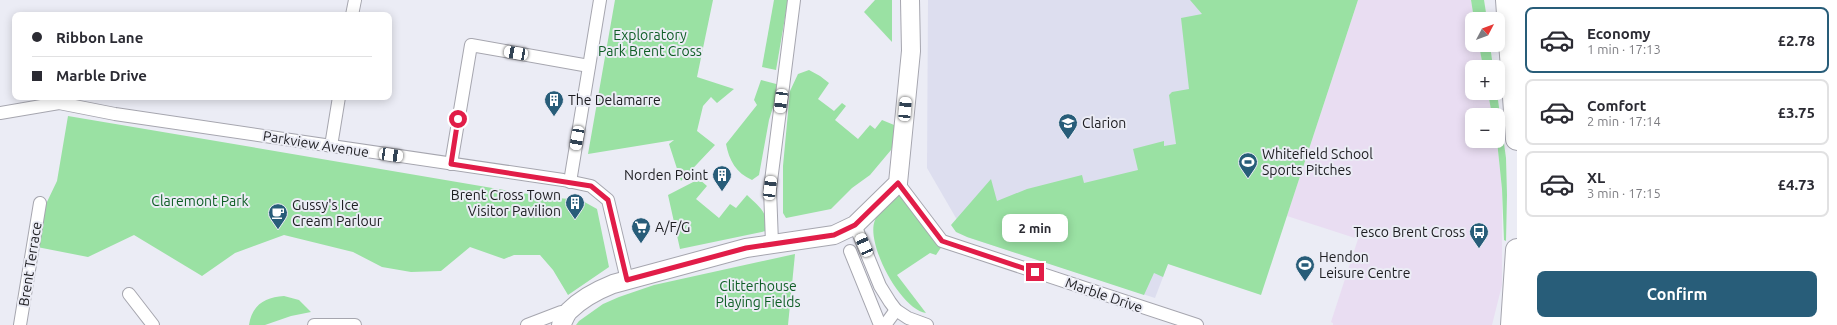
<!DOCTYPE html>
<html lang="en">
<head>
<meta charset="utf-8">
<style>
  body { margin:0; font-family:Ubuntu,sans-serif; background:#f7f7f7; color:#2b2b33; height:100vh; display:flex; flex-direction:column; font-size:15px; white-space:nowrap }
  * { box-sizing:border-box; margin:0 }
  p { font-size:13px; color:#7c7c81 }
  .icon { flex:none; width:22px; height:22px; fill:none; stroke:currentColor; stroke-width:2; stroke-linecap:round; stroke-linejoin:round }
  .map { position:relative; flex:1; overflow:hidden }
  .drawer { display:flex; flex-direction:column; background:#fff; width:320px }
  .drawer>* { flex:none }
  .top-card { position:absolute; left:12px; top:12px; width:380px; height:88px; border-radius:8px; box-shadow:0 2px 10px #0003; display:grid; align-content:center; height:88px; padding:0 20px; background:#fff }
  .needle { width:26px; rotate:49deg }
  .tools { position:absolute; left:1465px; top:12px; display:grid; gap:8px }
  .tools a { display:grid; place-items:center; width:40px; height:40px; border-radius:8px; background:#fff; box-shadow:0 2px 10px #0003; font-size:20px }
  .end { position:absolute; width:18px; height:18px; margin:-9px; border:5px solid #e11d48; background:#fff; box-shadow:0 0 0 2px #fff }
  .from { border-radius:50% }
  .bubble { position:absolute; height:28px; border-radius:8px; background:#fff; box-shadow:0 2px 10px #0003; font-size:13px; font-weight:700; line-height:28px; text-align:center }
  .car { position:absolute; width:12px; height:24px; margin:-12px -6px; border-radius:5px; box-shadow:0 0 3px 1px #0007; background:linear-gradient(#fff 24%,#345 0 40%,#fff 0 76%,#345 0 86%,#fff 0) }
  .top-card b { display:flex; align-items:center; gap:14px; height:38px; font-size:15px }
  .top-card b+b { border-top:1px solid #e1e1e2 }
  .top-card i { width:10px; height:10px; background:#2b2b33 }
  ul { padding:7px 0 0; list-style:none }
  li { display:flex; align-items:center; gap:12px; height:66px; margin:0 8px 6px; padding:0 12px; border:2px solid #e1e1e2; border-radius:8px }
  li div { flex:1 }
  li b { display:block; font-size:15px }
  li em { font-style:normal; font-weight:700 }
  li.current { border-color:#285d79 }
  li>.icon { width:36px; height:36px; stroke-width:1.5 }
  .cta { display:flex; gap:8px; margin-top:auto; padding:8px 20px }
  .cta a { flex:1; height:46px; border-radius:8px; background:#285d79; color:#fff; font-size:16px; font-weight:700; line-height:46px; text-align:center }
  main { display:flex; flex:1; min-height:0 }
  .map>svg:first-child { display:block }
</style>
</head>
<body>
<main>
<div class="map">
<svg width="1517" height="325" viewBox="0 0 1517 325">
  <rect width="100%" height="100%" fill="#ebecf5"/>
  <!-- commercial -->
  <path fill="#e9ddf2" d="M 1358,0 L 1471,0 L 1474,19 L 1472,19 L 1472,45 L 1479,45 L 1483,67 L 1472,67 L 1472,93 L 1488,93 L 1492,115 L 1472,115 L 1472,141 L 1497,141 L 1502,189 L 1502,285 L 1492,325 L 1333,325 L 1333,323 L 1331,322 L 1358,239 L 1287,216 Z"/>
  <!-- built -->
  <path fill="#dddeef" d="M 928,0 L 1255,0 L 1168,264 L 1155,298 L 967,237 L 927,168 Z"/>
  <!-- green -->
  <g fill="#9ae1a3">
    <path d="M 615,0 L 713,0 L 697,77 L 734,89 L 717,103 L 711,97 L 703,106 L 697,131 L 715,145 L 681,181 L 669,144 L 674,140 L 588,154 Z"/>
    <path d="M 774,0 L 788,0 L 776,70 L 762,67 Z"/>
    <path d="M 875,0 L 892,0 L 892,42 L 864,12 Z"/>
    <path d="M 1190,0 L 1358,0 L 1261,295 L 1168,264 L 1163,277 L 1154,273 L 1144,295 L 967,237 L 956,232 L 951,225 L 991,179 L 997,201 L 1027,189 L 1082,175 L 1084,183 L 1138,170 L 1133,149 L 1164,141 L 1164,146 L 1176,144 L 1169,95 L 1172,92 L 1189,89 L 1181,18 L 1202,14 Z"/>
    <path d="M 1471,0 L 1484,0 L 1487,19 L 1474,19 Z"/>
    <path d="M 1479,45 L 1490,45 L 1493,67 L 1483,67 Z"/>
    <path d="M 809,70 L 820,76 L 829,83 L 818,99 L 834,111 L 842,103 L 846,106 L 835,120 L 858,139 L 870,125 L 875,129 L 882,120 L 899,127 L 891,150 L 870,175 L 852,188 L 831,209 L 786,218 L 783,213 L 783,166 L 790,91 L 798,74 Z"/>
    <path d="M 761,80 L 780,85 L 769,120 L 759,175 L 752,180 C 736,173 729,160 726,144 L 757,105 L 754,100 Z"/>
    <path d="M 1488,93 L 1497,93 L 1506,158 L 1507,195 L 1506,241 L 1504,240 L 1502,189 L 1497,141 L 1498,141 L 1498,115 L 1492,115 Z"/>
    <path d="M 68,116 L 546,197 L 581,200 L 597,209 L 609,267 L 568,295 L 553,270 L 540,255 L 514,255 L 504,259 L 470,247 L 441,271 L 411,272 L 382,267 L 353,252 L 284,235 L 235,253 L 202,276 L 134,235 L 88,257 L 37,247 L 46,204 L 57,181 Z"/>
    <path d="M 699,179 L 707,186 L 696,199 L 719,218 L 730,204 L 736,208 L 747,195 C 760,208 768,211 766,231 L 680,249 L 668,195 Z"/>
    <path d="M 900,192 L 942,246 L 936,255 L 930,253 L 897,275 L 926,313 C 901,310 865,243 875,220 C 879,209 892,200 900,192 Z"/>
    <path d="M 795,254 L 788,325 L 576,325 L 579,321 L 603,304 L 619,297 L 654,285 Z"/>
    <path d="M 284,296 L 299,300 L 311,312 L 291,316 L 265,325 L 249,325 C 252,305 265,297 284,296 Z"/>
  </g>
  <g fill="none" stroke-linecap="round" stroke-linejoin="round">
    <defs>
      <g id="street">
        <path d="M 352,15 L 355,0"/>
        <path d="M 0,113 L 59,103 L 115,114 L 563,180 L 591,186 L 608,200 L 627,280"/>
        <path d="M 331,146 L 339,97"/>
        <path d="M 451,164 L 471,45 L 589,66"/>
        <path d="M 570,182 L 600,0"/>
        <path d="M 898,183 L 942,241 L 1197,325"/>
        <path d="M 855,225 L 880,286 L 890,302 L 896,310 L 908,318 L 927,325"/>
        <path d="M 772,243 L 770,189 L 794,0"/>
        <path d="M 850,251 L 880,325"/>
        <path d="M 129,294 L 153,325"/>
        <path d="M 20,325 L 40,203"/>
        <path d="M 314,325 L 355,325"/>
        <path d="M 527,325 L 561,312 L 568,312"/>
        <path d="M 885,325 L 896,310"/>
      </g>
      <path id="secondary" d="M 561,325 C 564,320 566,314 569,311 C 581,299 598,290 613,284 L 746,248 L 834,235 L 855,225 L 898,183 L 911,51 L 910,0"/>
      <g id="highway">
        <path d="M 1507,0 L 1517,139"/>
        <path d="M 1512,325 L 1517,250"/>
      </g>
    </defs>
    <!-- street casing -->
    <use href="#street" stroke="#a6a6af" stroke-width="14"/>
    <!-- secondary casing -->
    <use href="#secondary" stroke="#a6a6af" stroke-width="20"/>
    <!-- highway casing -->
    <use href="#highway" stroke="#a6a6af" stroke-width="24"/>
    <!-- street -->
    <use href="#street" stroke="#fff" stroke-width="12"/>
    <!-- secondary -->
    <use href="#secondary" stroke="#fff" stroke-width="18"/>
    <!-- highway -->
    <use href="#highway" stroke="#fff" stroke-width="22"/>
  </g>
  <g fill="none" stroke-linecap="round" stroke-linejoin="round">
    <!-- route -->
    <path stroke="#e11d48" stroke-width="5" d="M 458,119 L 451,164 L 591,186 L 608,200 L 627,280 L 746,248 L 834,235 L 855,225 L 898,183 L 942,241 L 1035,272"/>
  </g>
  <!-- icons -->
  <defs>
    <symbol id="building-pin" viewBox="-11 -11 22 30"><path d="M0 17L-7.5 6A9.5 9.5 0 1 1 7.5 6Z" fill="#285d79" stroke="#ebecf5"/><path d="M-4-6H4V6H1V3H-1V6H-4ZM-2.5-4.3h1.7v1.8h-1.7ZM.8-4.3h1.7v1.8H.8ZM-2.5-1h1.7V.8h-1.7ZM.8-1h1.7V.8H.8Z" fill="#fff"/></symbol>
    <symbol id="school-pin" viewBox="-11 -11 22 30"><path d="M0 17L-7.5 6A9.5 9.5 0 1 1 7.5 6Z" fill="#285d79" stroke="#ebecf5"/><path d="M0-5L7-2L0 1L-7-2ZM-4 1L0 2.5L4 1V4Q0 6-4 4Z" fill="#fff"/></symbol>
    <symbol id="stadium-pin" viewBox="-11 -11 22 30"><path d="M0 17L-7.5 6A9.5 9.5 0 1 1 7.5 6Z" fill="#285d79" stroke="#ebecf5"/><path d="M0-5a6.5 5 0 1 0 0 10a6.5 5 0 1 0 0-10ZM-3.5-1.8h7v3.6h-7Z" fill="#fff"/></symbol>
    <symbol id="cafe-pin" viewBox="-11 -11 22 30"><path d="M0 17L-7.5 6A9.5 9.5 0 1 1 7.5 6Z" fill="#285d79" stroke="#ebecf5"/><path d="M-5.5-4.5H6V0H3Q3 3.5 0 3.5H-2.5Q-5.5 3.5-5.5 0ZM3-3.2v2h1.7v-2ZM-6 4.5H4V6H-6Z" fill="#fff"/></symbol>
    <symbol id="supermarket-pin" viewBox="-11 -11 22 30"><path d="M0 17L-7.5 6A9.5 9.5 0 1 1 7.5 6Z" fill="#285d79" stroke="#ebecf5"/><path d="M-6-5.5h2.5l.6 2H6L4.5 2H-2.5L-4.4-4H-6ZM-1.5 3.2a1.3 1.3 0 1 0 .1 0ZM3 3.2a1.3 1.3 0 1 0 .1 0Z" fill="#fff"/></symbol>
    <symbol id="bus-pin" viewBox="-11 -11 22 30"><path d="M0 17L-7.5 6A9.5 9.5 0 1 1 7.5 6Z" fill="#285d79" stroke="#ebecf5"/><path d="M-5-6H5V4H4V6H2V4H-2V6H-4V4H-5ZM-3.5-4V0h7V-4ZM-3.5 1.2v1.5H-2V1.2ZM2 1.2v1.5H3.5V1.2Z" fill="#fff"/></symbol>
  </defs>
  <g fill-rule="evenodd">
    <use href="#building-pin" x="543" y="89" width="22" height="30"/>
    <use href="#school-pin" x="1057" y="112" width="22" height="30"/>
    <use href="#stadium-pin" x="1237" y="151" width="22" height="30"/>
    <use href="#building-pin" x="711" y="164" width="22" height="30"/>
    <use href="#building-pin" x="564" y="192" width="22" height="30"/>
    <use href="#cafe-pin" x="267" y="202" width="22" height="30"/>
    <use href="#supermarket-pin" x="630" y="216" width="22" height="30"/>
    <use href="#bus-pin" x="1468" y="221" width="22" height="30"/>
    <use href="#stadium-pin" x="1294" y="254" width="22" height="30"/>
  </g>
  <g text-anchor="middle" stroke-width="4" stroke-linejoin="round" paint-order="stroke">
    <!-- park labels -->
    <g font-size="14" fill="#0f5e26" stroke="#ebecf5">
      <text x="650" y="40">Exploratory<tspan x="650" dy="16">Park Brent Cross</tspan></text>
      <text x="200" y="206">Claremont Park</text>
      <text x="758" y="291">Clitterhouse<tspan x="758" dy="16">Playing Fields</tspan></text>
    </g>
    <!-- poi labels -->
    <g font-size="14" fill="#1d1d21" stroke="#ebecf5" text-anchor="start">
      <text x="568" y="105">The Delamarre</text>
      <text x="1082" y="128">Clarion</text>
      <text x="1262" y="159">Whitefield School<tspan x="1262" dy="16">Sports Pitches</tspan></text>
      <text x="708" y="180" text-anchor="end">Norden Point</text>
      <text x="561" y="200" text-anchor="end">Brent Cross Town<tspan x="561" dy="16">Visitor Pavilion</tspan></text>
      <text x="292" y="210">Gussy's Ice<tspan x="292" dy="16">Cream Parlour</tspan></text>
      <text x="655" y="232">A/F/G</text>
      <text x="1465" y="237" text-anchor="end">Tesco Brent Cross</text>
      <text x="1319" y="262">Hendon<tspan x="1319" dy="16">Leisure Centre</tspan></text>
    </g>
    <!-- street labels -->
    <g font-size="14" fill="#1d1d21" stroke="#ebecf5">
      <text transform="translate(316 144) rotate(9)" y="5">Parkview Avenue</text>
      <text transform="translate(30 264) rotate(-81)" y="5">Brent Terrace</text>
      <text transform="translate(1104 295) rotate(19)" y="5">Marble Drive</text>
    </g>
  </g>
</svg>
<div class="tools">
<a><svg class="needle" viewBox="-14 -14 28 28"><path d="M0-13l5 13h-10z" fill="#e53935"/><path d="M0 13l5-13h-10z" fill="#7c7c81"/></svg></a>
<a>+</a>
<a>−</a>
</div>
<i class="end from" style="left:458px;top:119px"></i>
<i class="end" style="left:1035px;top:272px"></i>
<div class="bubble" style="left:1002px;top:214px;width:66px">2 min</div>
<i class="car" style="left:516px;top:53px;rotate:280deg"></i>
<i class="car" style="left:781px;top:101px;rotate:187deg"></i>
<i class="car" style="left:905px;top:109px;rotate:5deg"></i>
<i class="car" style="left:577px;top:138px;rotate:190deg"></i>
<i class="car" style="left:391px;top:155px;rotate:98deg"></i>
<i class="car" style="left:770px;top:188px;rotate:7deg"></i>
<i class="car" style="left:864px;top:245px;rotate:336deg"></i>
<div class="top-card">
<b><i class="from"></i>Ribbon Lane</b>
<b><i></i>Marble Drive</b>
</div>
</div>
<section class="drawer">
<ul>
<li class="current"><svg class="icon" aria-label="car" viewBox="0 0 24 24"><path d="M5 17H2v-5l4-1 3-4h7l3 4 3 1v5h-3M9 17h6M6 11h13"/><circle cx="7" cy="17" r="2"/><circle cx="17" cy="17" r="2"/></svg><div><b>Economy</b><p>1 min · 17:13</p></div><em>£2.78</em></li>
<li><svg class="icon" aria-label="car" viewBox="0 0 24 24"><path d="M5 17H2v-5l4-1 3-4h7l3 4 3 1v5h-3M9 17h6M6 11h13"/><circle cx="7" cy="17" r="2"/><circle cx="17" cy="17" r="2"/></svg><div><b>Comfort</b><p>2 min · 17:14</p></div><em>£3.75</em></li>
<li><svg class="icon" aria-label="car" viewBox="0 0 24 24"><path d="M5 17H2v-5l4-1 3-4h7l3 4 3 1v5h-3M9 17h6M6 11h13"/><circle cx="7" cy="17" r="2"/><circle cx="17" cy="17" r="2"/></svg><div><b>XL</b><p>3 min · 17:15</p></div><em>£4.73</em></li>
</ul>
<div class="cta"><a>Confirm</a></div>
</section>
</main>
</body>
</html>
